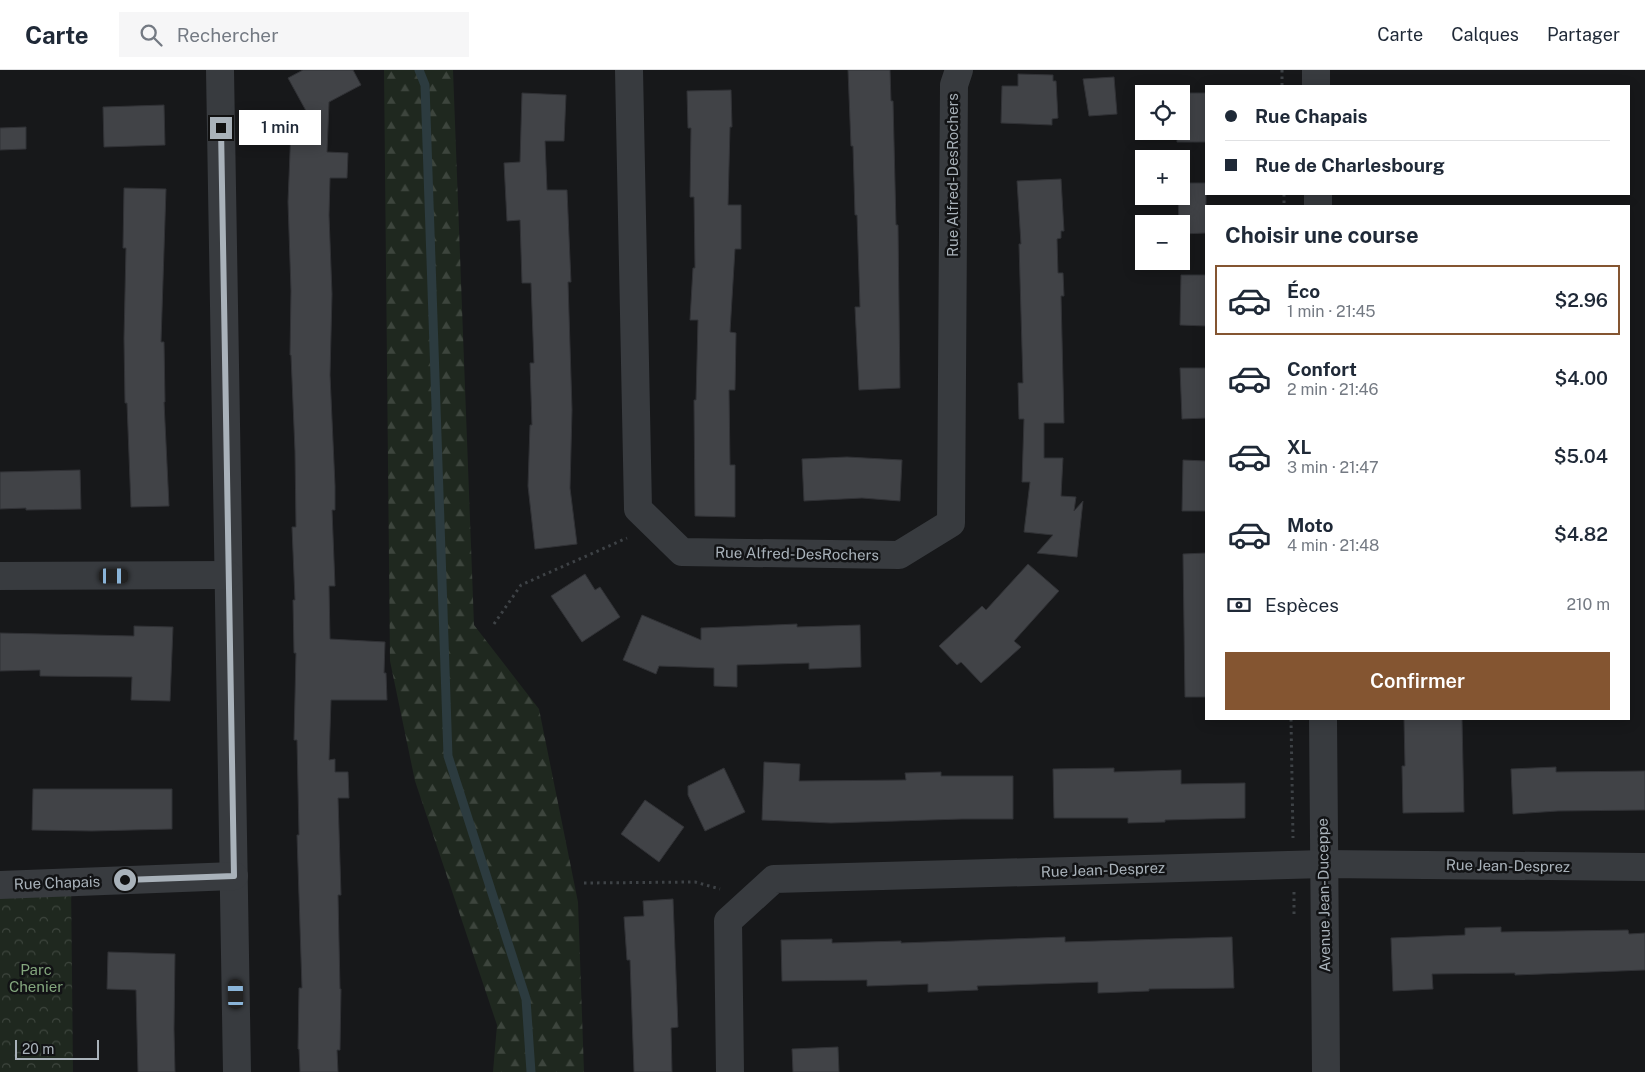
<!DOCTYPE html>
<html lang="fr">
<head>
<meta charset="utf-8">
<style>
  body { margin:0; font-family:"Public Sans",sans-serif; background:#f6f6f7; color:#1f2937; height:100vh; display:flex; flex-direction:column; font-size:19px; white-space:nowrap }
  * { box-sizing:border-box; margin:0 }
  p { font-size:16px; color:#747a83 }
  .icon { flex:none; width:28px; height:28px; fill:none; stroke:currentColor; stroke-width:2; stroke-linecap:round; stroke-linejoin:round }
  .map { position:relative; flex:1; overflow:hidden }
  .sheet { position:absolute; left:1205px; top:135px; width:425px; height:515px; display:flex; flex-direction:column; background:#fff; border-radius:0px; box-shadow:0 2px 12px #0003 }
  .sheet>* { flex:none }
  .hud { position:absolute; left:1205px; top:15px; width:425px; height:110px; border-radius:0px; box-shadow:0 2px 12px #0003; display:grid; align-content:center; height:110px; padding:0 20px; background:#fff }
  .controls { position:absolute; left:1135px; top:15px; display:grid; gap:10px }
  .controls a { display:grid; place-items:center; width:55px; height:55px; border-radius:0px; background:#fff; box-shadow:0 2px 12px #0003; font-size:25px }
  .scale { position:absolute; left:15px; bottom:12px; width:84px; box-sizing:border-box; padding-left:5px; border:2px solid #a9b2ba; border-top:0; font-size:14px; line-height:18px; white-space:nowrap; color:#a9b2ba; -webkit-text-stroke:4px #121315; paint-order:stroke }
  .end { position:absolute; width:22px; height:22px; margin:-11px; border:6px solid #a9b2ba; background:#111; box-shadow:0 0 0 2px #111 }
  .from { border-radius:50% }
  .bubble { position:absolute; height:35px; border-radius:0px; background:#fff; box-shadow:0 2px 12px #0003; font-size:16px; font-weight:600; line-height:35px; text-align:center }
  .car { position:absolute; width:15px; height:30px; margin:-15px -8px; border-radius:6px; box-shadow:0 0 4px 1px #0007; background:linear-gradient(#222 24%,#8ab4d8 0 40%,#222 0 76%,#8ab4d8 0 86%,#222 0) }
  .hud b { display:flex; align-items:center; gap:18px; height:48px; font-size:19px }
  .hud b+b { border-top:1px solid #e0e1e3 }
  .hud i { width:12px; height:12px; background:#1f2937 }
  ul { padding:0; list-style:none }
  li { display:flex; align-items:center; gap:15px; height:70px; margin:0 10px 8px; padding:0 10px; border:2px solid transparent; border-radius:0px }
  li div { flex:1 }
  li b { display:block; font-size:19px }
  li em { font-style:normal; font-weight:600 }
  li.on { border-color:#845531 }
  li>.icon { width:45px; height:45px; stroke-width:1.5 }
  h2 { padding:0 20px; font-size:22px; line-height:60px }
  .pay { display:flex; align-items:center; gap:12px; height:55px; padding:0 20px; font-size:19px }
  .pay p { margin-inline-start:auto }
  .button { display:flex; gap:10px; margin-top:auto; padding:10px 20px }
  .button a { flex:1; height:58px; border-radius:0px; background:#845531; color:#fff; font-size:20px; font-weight:600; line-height:58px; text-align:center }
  header { display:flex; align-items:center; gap:30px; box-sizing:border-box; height:70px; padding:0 25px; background:#fff; border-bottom:1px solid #e0e1e3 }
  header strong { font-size:24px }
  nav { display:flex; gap:28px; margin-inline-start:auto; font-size:18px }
  .search { width:350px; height:45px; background:#f6f6f7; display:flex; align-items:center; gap:12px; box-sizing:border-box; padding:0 18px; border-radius:0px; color:#747a83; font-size:19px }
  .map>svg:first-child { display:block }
</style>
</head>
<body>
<header>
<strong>Carte</strong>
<div class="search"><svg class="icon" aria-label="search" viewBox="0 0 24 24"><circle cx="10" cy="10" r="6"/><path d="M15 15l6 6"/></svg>Rechercher</div>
<nav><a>Carte</a><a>Calques</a><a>Partager</a></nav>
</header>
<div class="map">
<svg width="1645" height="1002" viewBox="0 0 1645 1002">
  <defs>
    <pattern id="forest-firs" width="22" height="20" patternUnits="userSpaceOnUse" patternTransform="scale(1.25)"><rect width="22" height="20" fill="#1f281f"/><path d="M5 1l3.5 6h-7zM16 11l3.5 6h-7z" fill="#3d453d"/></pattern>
    <pattern id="park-crowns" width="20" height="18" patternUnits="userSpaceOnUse" patternTransform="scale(1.25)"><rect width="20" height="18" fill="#1f281f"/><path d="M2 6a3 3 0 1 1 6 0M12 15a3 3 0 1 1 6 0" fill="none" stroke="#3d453d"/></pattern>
  </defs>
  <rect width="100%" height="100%" fill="#17181a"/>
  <!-- forest -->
  <path fill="url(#forest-firs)" d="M 384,0 L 453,0 L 474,555 L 539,639 L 578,832 L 584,1002 L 493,1002 L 497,955 L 415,711 L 390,591 Z"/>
  <!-- park -->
  <path fill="url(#park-crowns)" d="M 71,812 L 73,1002 L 0,1002 L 0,815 Z"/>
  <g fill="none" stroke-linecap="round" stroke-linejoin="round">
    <!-- stream -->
    <path stroke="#2c3b3f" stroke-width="9" d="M 419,0 L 425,15 L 448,686 L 526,929 L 531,1002"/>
  </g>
  <!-- building -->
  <g fill="#414347" stroke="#313236">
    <path d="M 303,0 L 353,0 L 361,15 L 329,32 L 327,82 L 348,83 L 347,108 L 330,108 L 329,145 L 332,224 L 330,305 L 335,416 L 335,440 L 332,440 L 335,516 L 329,516 L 330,569 L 385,572 L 384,603 L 386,603 L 387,630 L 331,630 L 329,690 L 335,689 L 335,702 L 348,702 L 349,728 L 338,728 L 341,825 L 338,825 L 340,919 L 341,919 L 340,980 L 337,980 L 338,1002 L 300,1002 L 299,979 L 298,979 L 299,918 L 302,918 L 297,765 L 299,765 L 297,670 L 294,670 L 296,583 L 294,583 L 293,530 L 295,530 L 292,457 L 296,457 L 295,381 L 291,285 L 290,285 L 291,221 L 288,132 L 291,58 L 316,59 L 288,8 Z"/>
    <path d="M 848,0 L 890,0 L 891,31 L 893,31 L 896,155 L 898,155 L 900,318 L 859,320 L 855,237 L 860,237 L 857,145 L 855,145 L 853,76 L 851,76 Z"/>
    <path d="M 1018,4 L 1053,5 L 1053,11 L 1056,11 L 1058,48 L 1052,49 L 1052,55 L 1001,53 L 1002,16 L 1018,16 Z"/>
    <path d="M 1114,7 L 1117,44 L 1089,46 L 1083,9 Z"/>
    <path d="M 731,20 L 732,57 L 730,57 L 728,135 L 741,135 L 741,179 L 735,179 L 730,262 L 736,263 L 735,320 L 729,320 L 730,395 L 735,395 L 735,447 L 695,446 L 694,330 L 696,330 L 698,250 L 690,250 L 693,198 L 695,198 L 694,127 L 690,127 L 691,58 L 688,58 L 687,21 Z"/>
    <path d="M 522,23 L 566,25 L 564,71 L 545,71 L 547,120 L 567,120 L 571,212 L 568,212 L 572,340 L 570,418 L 577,474 L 535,479 L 528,416 L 530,355 L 532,355 L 530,293 L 534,293 L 531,213 L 522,213 L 520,150 L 507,151 L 504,93 L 520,92 Z"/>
    <path d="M 1178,23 L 1206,23 L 1206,72 L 1177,72 L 1177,61 L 1181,61 L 1181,24 Z"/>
    <path d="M 164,35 L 165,75 L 104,77 L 103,37 Z"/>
    <path d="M 26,57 L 26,79 L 0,80 L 0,58 Z"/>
    <path d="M 1061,109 L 1064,161 L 1061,161 L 1061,168 L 1057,169 L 1058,203 L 1063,203 L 1064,226 L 1061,226 L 1064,353 L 1044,353 L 1044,388 L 1063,388 L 1061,426 L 1076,427 L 1074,441 L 1083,431 L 1077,487 L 1037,483 L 1053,465 L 1024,462 L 1030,412 L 1022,412 L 1024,349 L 1019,349 L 1018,313 L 1023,313 L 1019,174 L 1021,174 L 1017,111 Z"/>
    <path d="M 1181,113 L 1206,113 L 1206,163 L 1181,164 L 1181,154 L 1179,154 L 1178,126 L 1181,126 Z"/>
    <path d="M 124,118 L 166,119 L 161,272 L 164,272 L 165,332 L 164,332 L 169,436 L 131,437 L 127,333 L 125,333 L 124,268 L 126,178 L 123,178 Z"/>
    <path d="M 1181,205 L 1206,205 L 1206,256 L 1180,255 Z"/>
    <path d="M 1180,298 L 1206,298 L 1206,348 L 1182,349 Z"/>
    <path d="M 847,387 L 902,390 L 900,431 L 862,428 L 804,431 L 802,389 Z"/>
    <path d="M 1183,390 L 1206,391 L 1206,441 L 1182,441 Z"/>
    <path d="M 80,400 L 81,439 L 26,440 L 26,438 L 0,439 L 0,402 Z"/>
    <path d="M 1206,483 L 1206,627 L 1185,627 L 1183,484 Z"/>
    <path d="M 1028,494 L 1059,521 L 1014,571 L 1021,577 L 981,613 L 961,592 L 957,595 L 939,576 L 982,536 L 986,540 Z"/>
    <path d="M 585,504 L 595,520 L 600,517 L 620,547 L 582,572 L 551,526 Z"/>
    <path d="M 642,545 L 701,570 L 701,558 L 797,554 L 797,557 L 860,555 L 861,597 L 809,599 L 809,593 L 737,595 L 737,617 L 714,616 L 714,598 L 659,596 L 656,604 L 623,590 Z"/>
    <path d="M 134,556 L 173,557 L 170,631 L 131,630 L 132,607 L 40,606 L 40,600 L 0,601 L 0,563 L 134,566 Z"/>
    <path d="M 1404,649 L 1462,649 L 1464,742 L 1403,743 L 1402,696 L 1405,696 Z"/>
    <path d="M 764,692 L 800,694 L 799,711 L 906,710 L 905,703 L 941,702 L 941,706 L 1013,706 L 1013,749 L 962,749 L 831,753 L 762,750 Z"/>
    <path d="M 1556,697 L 1556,702 L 1645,701 L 1645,740 L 1558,741 L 1513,744 L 1511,699 Z"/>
    <path d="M 724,698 L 745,742 L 705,761 L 688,725 L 688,716 Z"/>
    <path d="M 1114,698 L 1114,702 L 1181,700 L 1181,714 L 1245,713 L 1245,748 L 1165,750 L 1165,752 L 1128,753 L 1128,748 L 1054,748 L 1053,699 Z"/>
    <path d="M 33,719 L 172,719 L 172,759 L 92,761 L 32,760 Z"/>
    <path d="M 645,730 L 684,757 L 659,792 L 621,764 Z"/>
    <path d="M 673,829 L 678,957 L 671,958 L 672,1002 L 634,1002 L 630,890 L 627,890 L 624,847 L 644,846 L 643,831 Z"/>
    <path d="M 1501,857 L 1501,862 L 1628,860 L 1629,864 L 1645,863 L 1645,900 L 1515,905 L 1515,903 L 1432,904 L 1433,919 L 1393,921 L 1391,868 L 1465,865 L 1465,858 Z"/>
    <path d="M 1065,867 L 1065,872 L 1232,867 L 1234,918 L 1149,919 L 1149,921 L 1098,923 L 1098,912 L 977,916 L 978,920 L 928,922 L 928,914 L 867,916 L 867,910 L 782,911 L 781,870 L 832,869 L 832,873 L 901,871 L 901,873 Z"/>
    <path d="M 108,882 L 175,884 L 174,959 L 175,1002 L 138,1002 L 136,920 L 107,919 Z"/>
    <path d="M 838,977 L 839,1002 L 793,1002 L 792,979 Z"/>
  </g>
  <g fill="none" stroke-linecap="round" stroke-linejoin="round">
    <!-- path -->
    <g stroke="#3e4246" stroke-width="3" stroke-dasharray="2.5 4" stroke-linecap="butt">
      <path d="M 1282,0 L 1282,16"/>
      <path d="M 1284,124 L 1284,136"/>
      <path d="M 494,554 L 521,515 L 627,468"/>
      <path d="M 1291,649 L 1293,768"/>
      <path d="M 584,813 L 695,812 L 720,819"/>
      <path d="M 1294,822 L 1294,848"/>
    </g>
    <!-- street -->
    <g stroke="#383b3f" stroke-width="28">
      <path d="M 220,0 L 237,1002"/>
      <path d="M 629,0 L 638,439 L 682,482 L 899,485 L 951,453 L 954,15 L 959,0"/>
      <path d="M 1316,0 L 1316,16"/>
      <path d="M 1318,124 L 1318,136"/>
      <path d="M 0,506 L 228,505"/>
      <path d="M 1323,649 L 1326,1002"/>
      <path d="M 0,815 L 234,806"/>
      <path d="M 730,1002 L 728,851 L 774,809 L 1324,794 L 1645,797"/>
    </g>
  </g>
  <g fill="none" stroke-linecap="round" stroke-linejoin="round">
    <!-- route -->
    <path stroke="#a9b2ba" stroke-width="6" d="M 125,810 L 234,806 L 221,58"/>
  </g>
  <g text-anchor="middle" stroke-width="5" stroke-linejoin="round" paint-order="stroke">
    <!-- street labels -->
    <g font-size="15" fill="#a9b2ba" stroke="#121315">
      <text transform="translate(953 105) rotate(-90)" y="5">Rue Alfred-DesRochers</text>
      <text transform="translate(797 484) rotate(1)" y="5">Rue Alfred-DesRochers</text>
      <text transform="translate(1508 796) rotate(1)" y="5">Rue Jean-Desprez</text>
      <text transform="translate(1103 800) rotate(-2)" y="5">Rue Jean-Desprez</text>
      <text transform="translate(57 813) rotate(-2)" y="5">Rue Chapais</text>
      <text transform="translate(1324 825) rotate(-91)" y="5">Avenue Jean-Duceppe</text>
    </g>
    <!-- park labels -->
    <g font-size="15" fill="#84a77e" stroke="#121315">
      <text x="36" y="905">Parc<tspan x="36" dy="17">Chenier</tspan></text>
    </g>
  </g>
</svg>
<div class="controls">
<a><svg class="icon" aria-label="locate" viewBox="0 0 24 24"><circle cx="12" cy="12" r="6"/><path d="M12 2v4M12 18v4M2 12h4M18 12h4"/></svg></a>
<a>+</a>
<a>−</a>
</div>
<div class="scale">20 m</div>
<i class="end from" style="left:125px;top:810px"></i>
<i class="end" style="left:221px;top:58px"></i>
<div class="bubble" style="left:239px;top:40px;width:82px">1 min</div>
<i class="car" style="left:114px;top:506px;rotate:90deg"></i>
<i class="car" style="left:236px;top:924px;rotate:359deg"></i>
<div class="hud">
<b><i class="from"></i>Rue Chapais</b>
<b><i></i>Rue de Charlesbourg</b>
</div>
<section class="sheet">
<h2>Choisir une course</h2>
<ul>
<li class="on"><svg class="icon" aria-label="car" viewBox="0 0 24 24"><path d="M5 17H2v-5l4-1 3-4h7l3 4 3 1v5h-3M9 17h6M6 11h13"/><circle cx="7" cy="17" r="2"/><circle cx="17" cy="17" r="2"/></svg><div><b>Éco</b><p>1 min · 21:45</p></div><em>$2.96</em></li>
<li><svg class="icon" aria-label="car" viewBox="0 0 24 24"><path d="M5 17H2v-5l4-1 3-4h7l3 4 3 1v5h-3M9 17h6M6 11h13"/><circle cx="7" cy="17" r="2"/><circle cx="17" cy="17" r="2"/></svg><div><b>Confort</b><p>2 min · 21:46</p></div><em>$4.00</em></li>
<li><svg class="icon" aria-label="car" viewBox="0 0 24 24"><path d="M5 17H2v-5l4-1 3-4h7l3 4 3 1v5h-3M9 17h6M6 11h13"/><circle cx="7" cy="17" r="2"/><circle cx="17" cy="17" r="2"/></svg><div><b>XL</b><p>3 min · 21:47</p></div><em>$5.04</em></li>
<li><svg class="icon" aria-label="car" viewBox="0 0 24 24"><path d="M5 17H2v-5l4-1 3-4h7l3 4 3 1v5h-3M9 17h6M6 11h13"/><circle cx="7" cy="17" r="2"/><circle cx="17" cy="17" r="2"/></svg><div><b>Moto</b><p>4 min · 21:48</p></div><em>$4.82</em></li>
</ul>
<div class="pay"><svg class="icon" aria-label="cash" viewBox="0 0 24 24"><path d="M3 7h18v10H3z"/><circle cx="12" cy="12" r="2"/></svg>Espèces<p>210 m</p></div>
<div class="button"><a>Confirmer</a></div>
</section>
</div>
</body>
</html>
